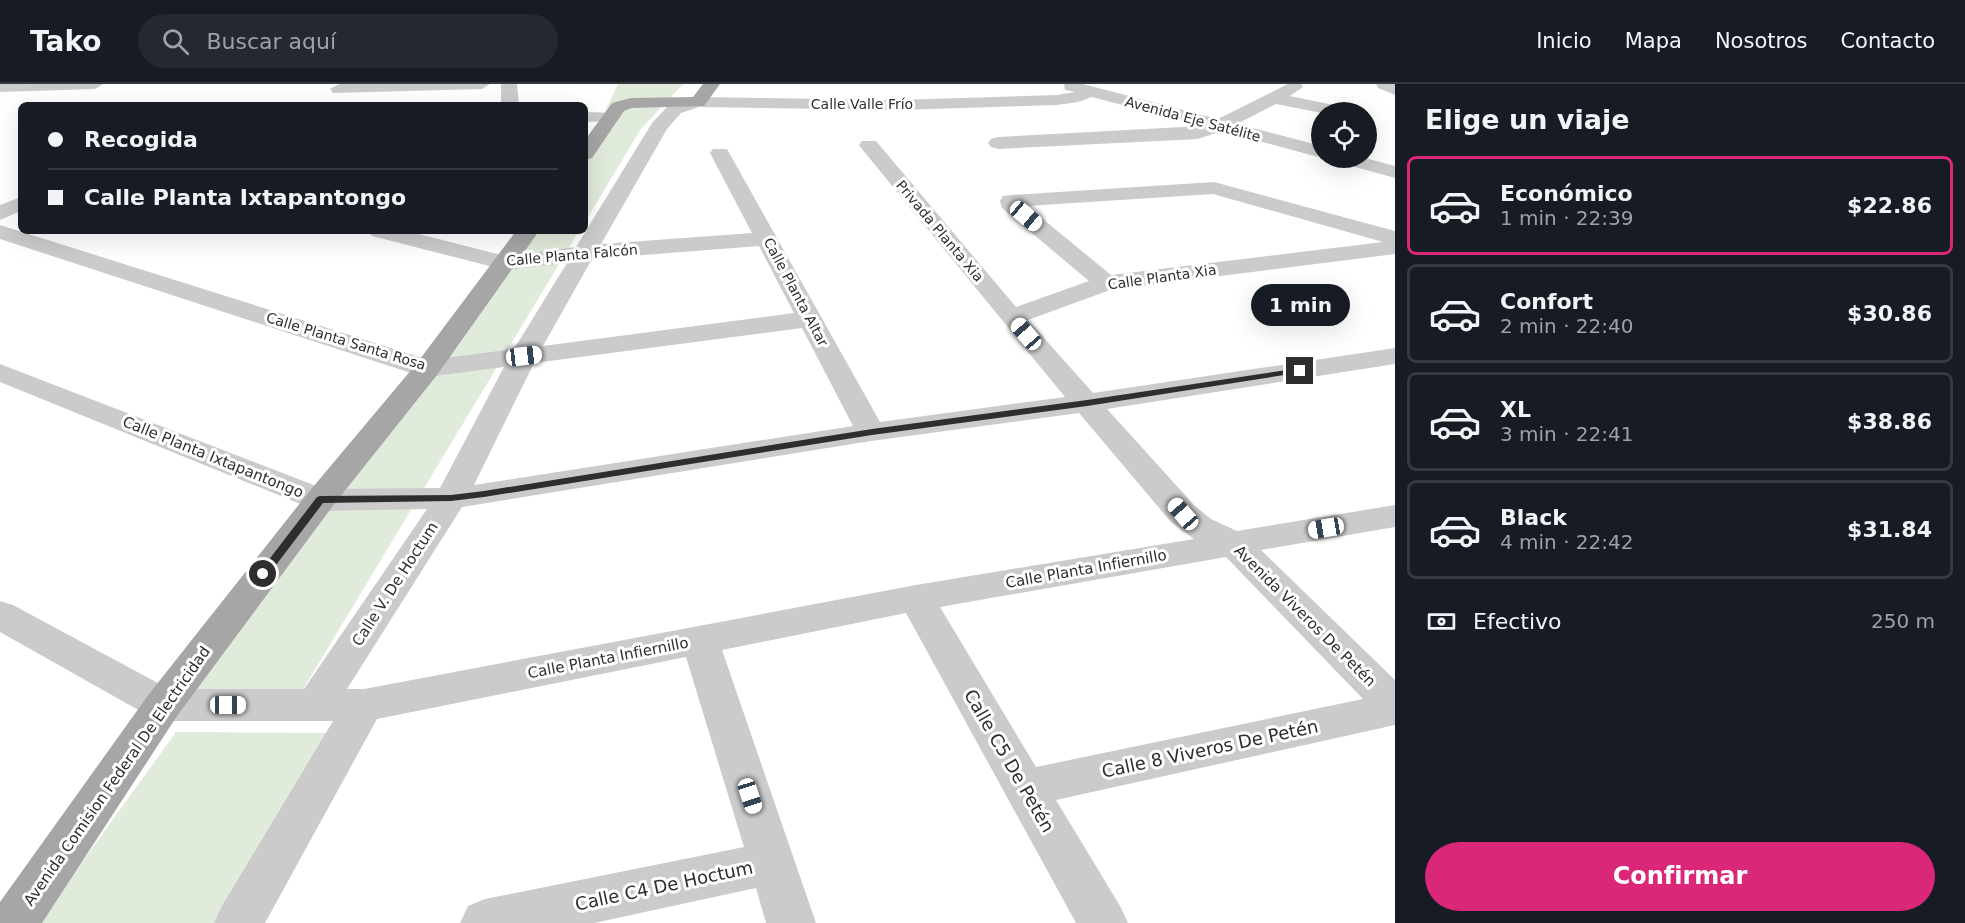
<!DOCTYPE html>
<html lang="es">
<head>
<meta charset="utf-8">
<style>
  body { margin:0; font-family:"DejaVu Sans",sans-serif; background:#242831; color:#f1f3f6; height:100vh; display:flex; flex-direction:column; font-size:22px; white-space:nowrap }
  * { box-sizing:border-box; margin:0 }
  p { font-size:20px; color:#9ea1a6 }
  .icon { flex:none; width:33px; height:33px; fill:none; stroke:currentColor; stroke-width:2; stroke-linecap:round; stroke-linejoin:round }
  .map { position:relative; flex:1; overflow:hidden }
  .sheet { display:flex; flex-direction:column; background:#171b24; width:570px }
  .sheet>* { flex:none }
  .banner { position:absolute; left:18px; top:18px; width:570px; height:132px; border-radius:9px; box-shadow:0 6px 24px #0002; display:grid; align-content:center; height:132px; padding:0 30px; background:#171b24 }
  .buttons { position:absolute; left:1311px; top:18px; display:grid; gap:12px }
  .buttons a { display:grid; place-items:center; width:66px; height:66px; border-radius:50%; background:#171b24; box-shadow:0 6px 24px #0002; font-size:30px }
  .end { position:absolute; width:27px; height:27px; margin:-14px; border:8px solid #2e2e2e; background:#fff; box-shadow:0 0 0 3px #fff }
  .from { border-radius:50% }
  .bubble { position:absolute; height:42px; border-radius:21px; background:#171b24; box-shadow:0 6px 24px #0002; font-size:20px; font-weight:800; line-height:42px; text-align:center }
  .car { position:absolute; width:18px; height:36px; margin:-18px -9px; border-radius:8px; box-shadow:0 0 4px 2px #0007; background:linear-gradient(#fff 24%,#345 0 40%,#fff 0 76%,#345 0 86%,#fff 0) }
  .banner b { display:flex; align-items:center; gap:21px; height:57px; font-size:22px }
  .banner b+b { border-top:2px solid #363941 }
  .banner i { width:15px; height:15px; background:#f1f3f6 }
  ul { padding:0; list-style:none }
  li { display:flex; align-items:center; gap:18px; height:99px; margin:0 12px 9px; padding:0 18px; border:3px solid #363941; border-radius:9px }
  li div { flex:1 }
  li b { display:block; font-size:22px }
  li em { font-style:normal; font-weight:800 }
  li.on { border-color:#db2777 }
  li>.icon { width:54px; height:54px; stroke-width:1.5 }
  h2 { padding:0 30px; font-size:27px; line-height:72px }
  .pay { display:flex; align-items:center; gap:15px; height:66px; padding:0 30px; font-size:22px }
  .pay p { margin-inline-start:auto }
  .cta { display:flex; gap:12px; margin-top:auto; padding:12px 30px }
  .cta a { flex:1; height:69px; border-radius:36px; background:#db2777; color:#fff; font-size:24px; font-weight:800; line-height:69px; text-align:center }
  header { display:flex; align-items:center; gap:36px; box-sizing:border-box; height:84px; padding:0 30px; background:#171b24; border-bottom:2px solid #363941 }
  header strong { font-size:28px }
  nav { display:flex; gap:33px; margin-inline-start:auto; font-size:21px }
  .search { width:420px; height:54px; background:#242831; display:flex; align-items:center; gap:15px; box-sizing:border-box; padding:0 21px; border-radius:33px; color:#9ea1a6; font-size:22px }
  main { display:flex; flex:1; min-height:0 }
  .map>svg:first-child { display:block }
</style>
</head>
<body>
<header>
<strong>Tako</strong>
<div class="search"><svg class="icon" aria-label="search" viewBox="0 0 24 24"><circle cx="10" cy="10" r="6"/><path d="M15 15l6 6"/></svg>Buscar aquí</div>
<nav><a>Inicio</a><a>Mapa</a><a>Nosotros</a><a>Contacto</a></nav>
</header>
<main>
<div class="map">
<svg width="1395" height="839" viewBox="0 0 1395 839">
  <rect width="100%" height="100%" fill="#fff"/>
  <!-- green -->
  <g fill="#e1ebdb">
    <path d="M 618,0 L 683,0 L 640,46 L 585,138 L 585,63 L 593,53 Z"/>
    <path d="M 521,147 L 579,147 L 302,607 L 172,607 Z"/>
    <path d="M 176,648 L 343,649 L 241,839 L 38,839 Z"/>
  </g>
  <g fill="none" stroke-linecap="round" stroke-linejoin="round">
    <!-- minor -->
    <g fill="#cbcbcb" fill-rule="evenodd">
      <path d="M 0,0 L 103,0 L 95,5 L 0,8 Z"/>
      <path d="M 339,0 L 490,0 L 482,5 L 333,9 L 330,5 Z"/>
      <path d="M 501,0 L 517,0 L 519,21 L 501,21 Z"/>
      <path d="M 1064,0 L 1083,0 L 1218,35 L 1288,0 L 1301,0 L 1303,3 L 1290,12 L 1338,22 L 1341,26 L 1339,28 L 1322,29 L 1276,20 L 1237,40 L 1322,62 L 1322,74 L 1222,47 L 1198,55 L 998,65 L 991,63 L 988,59 L 991,55 L 998,53 L 1201,42 L 1092,13 L 1078,18 L 1057,21 L 897,26 L 699,23 L 681,29 L 667,45 L 601,160 L 752,149 L 710,69 L 713,65 L 727,65 L 880,338 L 1065,313 L 862,65 L 859,61 L 862,57 L 876,57 L 1016,223 L 1089,197 L 1002,124 L 1000,117 L 1003,112 L 1011,111 L 1214,98 L 1395,147 L 1395,170 L 1110,206 L 1028,236 L 1093,309 L 1395,264 L 1395,280 L 1107,325 L 1195,422 L 1211,435 L 1237,447 L 1395,421 L 1395,443 L 1261,466 L 1395,596 L 1395,641 L 1056,716 L 1120,822 L 1128,839 L 1076,839 L 906,529 L 722,566 L 816,839 L 766,839 L 756,804 L 594,839 L 460,839 L 468,822 L 485,815 L 744,763 L 686,573 L 377,635 L 265,839 L 214,839 L 222,822 L 333,637 L 163,637 L 149,632 L 0,548 L 0,517 L 13,521 L 169,605 L 304,605 L 427,425 L 320,427 L 308,423 L 0,298 L 0,280 L 324,405 L 440,404 L 504,283 L 427,293 L 417,291 L 0,155 L 0,141 L 429,276 L 514,265 L 567,179 L 505,186 L 372,152 L 369,147 L 407,147 L 505,172 L 576,163 L 652,39 L 669,21 L 698,13 L 897,16 L 1057,11 L 1075,8 L 1065,6 ZM 1213,110 L 1383,158 L 1111,191 L 1027,122 ZM 759,162 L 794,229 L 543,262 L 592,175 ZM 802,244 L 853,342 L 474,401 L 534,279 ZM 1079,329 L 1171,438 L 1194,455 L 916,501 L 364,605 L 347,605 L 462,423 L 871,357 ZM 1226,473 L 1363,615 L 1036,683 L 940,523 Z"/>
      <path d="M 1376,0 L 1395,0 L 1395,11 L 1378,4 Z"/>
      <path d="M 585,28 L 617,29 L 620,33 L 617,37 L 585,38 Z"/>
      <path d="M 1334,74 L 1365,74 L 1395,82 L 1395,94 L 1337,78 Z"/>
      <path d="M 21,113 L 21,127 L 0,136 L 0,121 Z"/>
    </g>
    <!-- major -->
    <g fill="#a6a6a6" fill-rule="evenodd">
      <path d="M 703,0 L 720,0 L 704,22 L 632,24 L 624,27 L 592,74 L 585,76 L 585,56 L 612,19 L 631,14 L 693,13 Z"/>
      <path d="M 516,147 L 539,147 L 437,291 L 332,423 L 177,632 L 42,839 L 0,839 L 0,818 L 149,610 L 308,409 L 417,279 Z"/>
    </g>
  </g>
  <!-- route -->
  <path fill="#2e2e2e" d="M 1300,284 L 1304,287 L 1303,288 L 1087,322 L 872,351 L 484,413 L 451,417 L 323,419 L 267,493 L 259,493 L 258,490 L 317,413 L 320,412 L 451,411 L 484,407 L 872,345 L 1087,316 Z"/>
  <g text-anchor="middle" stroke-width="6" stroke-linejoin="round" paint-order="stroke">
    <!-- far-street labels -->
    <g font-size="14" fill="#2e2e2e" stroke="#fff">
      <text x="862" y="25">Calle Valle Frío</text>
      <text transform="translate(1193 35) rotate(15)" y="5">Avenida Eje Satélite</text>
      <text transform="translate(940 147) rotate(50)" y="5">Privada Planta Xia</text>
      <text transform="translate(572 171) rotate(-5)" y="5">Calle Planta Falcón</text>
      <text transform="translate(1162 193) rotate(-8)" y="5">Calle Planta Xia</text>
      <text transform="translate(796 208) rotate(62)" y="5">Calle Planta Altar</text>
      <text transform="translate(346 257) rotate(17)" y="5">Calle Planta Santa Rosa</text>
    </g>
    <!-- street labels -->
    <g font-size="15" fill="#2e2e2e" stroke="#fff">
      <text transform="translate(213 373) rotate(22)" y="5">Calle Planta Ixtapantongo</text>
      <text transform="translate(1086 485) rotate(-10)" y="5">Calle Planta Infiernillo</text>
      <text transform="translate(395 500) rotate(-57)" y="5">Calle V. De Hoctum</text>
      <text transform="translate(1305 532) rotate(45)" y="5">Avenida Viveros De Petén</text>
      <text transform="translate(608 574) rotate(-11)" y="5">Calle Planta Infiernillo</text>
      <text transform="translate(117 692) rotate(-55)" y="5">Avenida Comision Federal De Electricidad</text>
    </g>
    <!-- near-street labels -->
    <g font-size="18" fill="#2e2e2e" stroke="#fff">
      <text transform="translate(1210 665) rotate(-12)" y="6">Calle 8 Viveros De Petén</text>
      <text transform="translate(1009 677) rotate(60)" y="6">Calle C5 De Petén</text>
      <text transform="translate(664 802) rotate(-12)" y="6">Calle C4 De Hoctum</text>
    </g>
  </g>
</svg>
<div class="buttons">
<a><svg class="icon" aria-label="locate" viewBox="0 0 24 24"><circle cx="12" cy="12" r="6"/><path d="M12 2v4M12 18v4M2 12h4M18 12h4"/></svg></a>
</div>
<i class="end from" style="left:263px;top:490px"></i>
<i class="end" style="left:1300px;top:287px"></i>
<div class="bubble" style="left:1251px;top:200px;width:99px">1 min</div>
<i class="car" style="left:1026px;top:132px;rotate:130deg"></i>
<i class="car" style="left:1026px;top:250px;rotate:319deg"></i>
<i class="car" style="left:524px;top:272px;rotate:83deg"></i>
<i class="car" style="left:1183px;top:430px;rotate:319deg"></i>
<i class="car" style="left:1326px;top:444px;rotate:260deg"></i>
<i class="car" style="left:228px;top:621px;rotate:90deg"></i>
<i class="car" style="left:750px;top:712px;rotate:162deg"></i>
<div class="banner">
<b><i class="from"></i>Recogida</b>
<b><i></i>Calle Planta Ixtapantongo</b>
</div>
</div>
<section class="sheet">
<h2>Elige un viaje</h2>
<ul>
<li class="on"><svg class="icon" aria-label="car" viewBox="0 0 24 24"><path d="M5 17H2v-5l4-1 3-4h7l3 4 3 1v5h-3M9 17h6M6 11h13"/><circle cx="7" cy="17" r="2"/><circle cx="17" cy="17" r="2"/></svg><div><b>Económico</b><p>1 min · 22:39</p></div><em>$22.86</em></li>
<li><svg class="icon" aria-label="car" viewBox="0 0 24 24"><path d="M5 17H2v-5l4-1 3-4h7l3 4 3 1v5h-3M9 17h6M6 11h13"/><circle cx="7" cy="17" r="2"/><circle cx="17" cy="17" r="2"/></svg><div><b>Confort</b><p>2 min · 22:40</p></div><em>$30.86</em></li>
<li><svg class="icon" aria-label="car" viewBox="0 0 24 24"><path d="M5 17H2v-5l4-1 3-4h7l3 4 3 1v5h-3M9 17h6M6 11h13"/><circle cx="7" cy="17" r="2"/><circle cx="17" cy="17" r="2"/></svg><div><b>XL</b><p>3 min · 22:41</p></div><em>$38.86</em></li>
<li><svg class="icon" aria-label="car" viewBox="0 0 24 24"><path d="M5 17H2v-5l4-1 3-4h7l3 4 3 1v5h-3M9 17h6M6 11h13"/><circle cx="7" cy="17" r="2"/><circle cx="17" cy="17" r="2"/></svg><div><b>Black</b><p>4 min · 22:42</p></div><em>$31.84</em></li>
</ul>
<div class="pay"><svg class="icon" aria-label="cash" viewBox="0 0 24 24"><path d="M3 7h18v10H3z"/><circle cx="12" cy="12" r="2"/></svg>Efectivo<p>250 m</p></div>
<div class="cta"><a>Confirmar</a></div>
</section>
</main>
</body>
</html>
